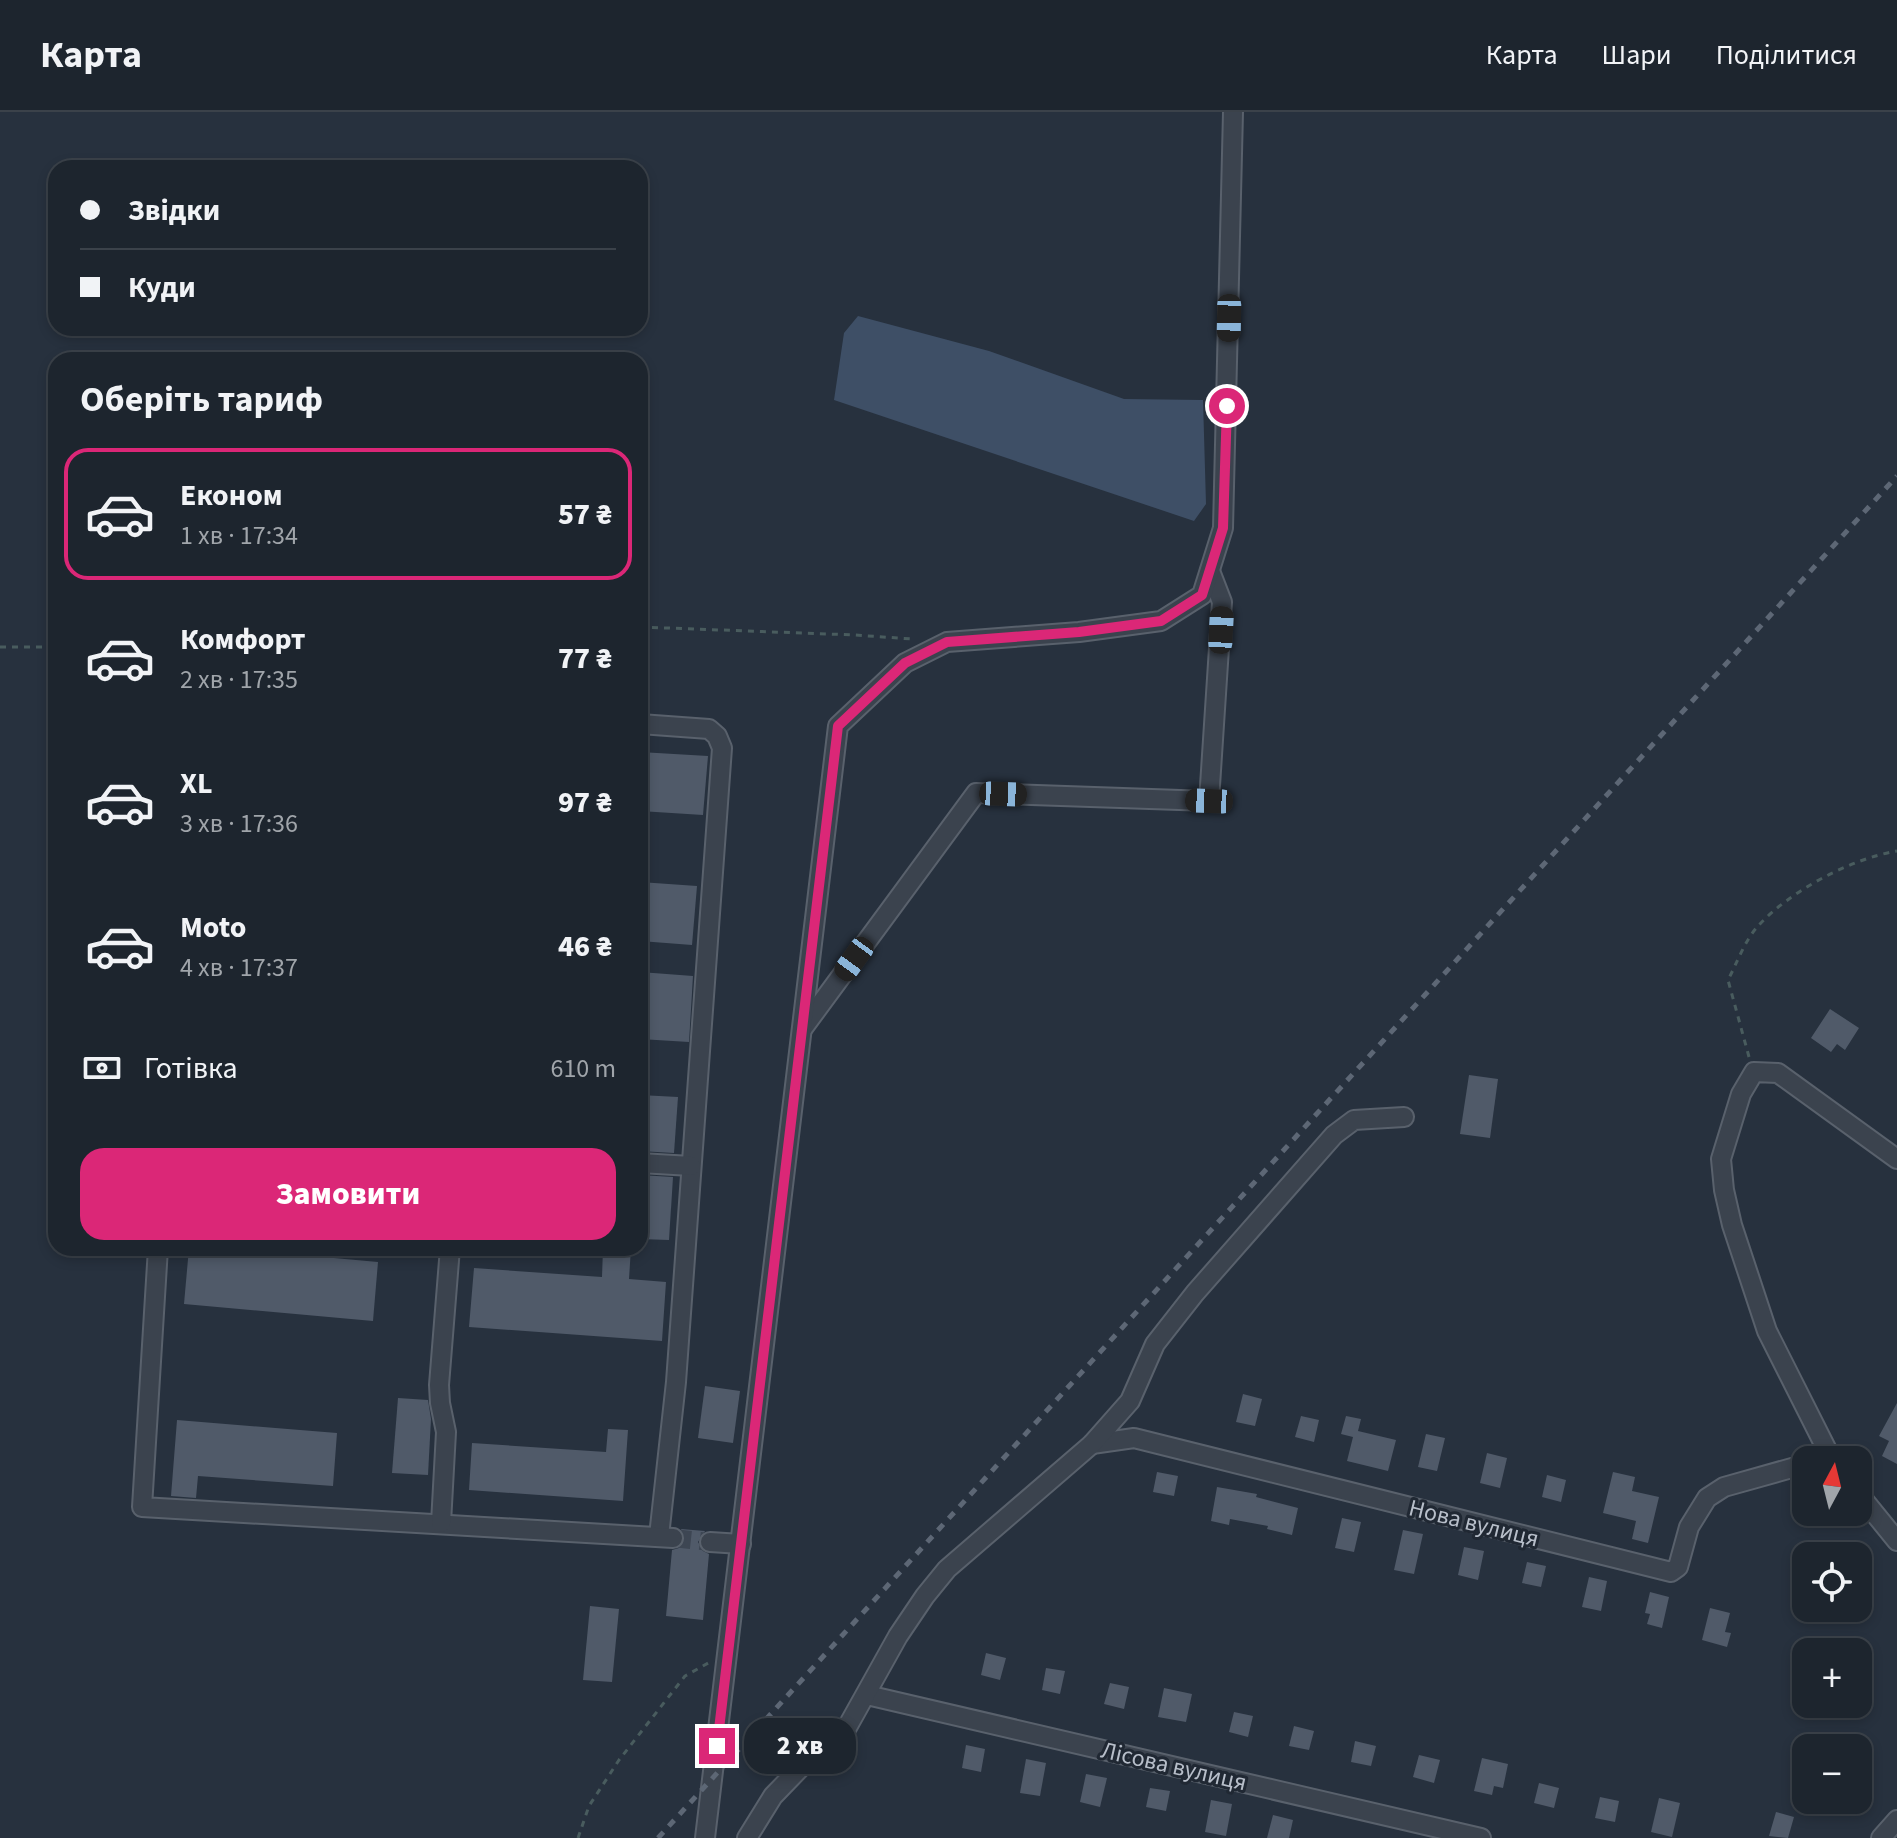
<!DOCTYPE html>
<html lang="uk">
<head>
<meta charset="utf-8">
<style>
  body { margin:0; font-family:"Source Sans 3",sans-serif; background:#2a313a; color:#f1f3f6; height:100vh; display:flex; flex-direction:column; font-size:30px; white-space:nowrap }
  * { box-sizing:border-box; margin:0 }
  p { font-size:26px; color:#a0a5aa }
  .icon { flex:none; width:44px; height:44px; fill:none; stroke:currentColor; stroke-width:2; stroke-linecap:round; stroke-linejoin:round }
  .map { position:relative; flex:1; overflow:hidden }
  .sheet { position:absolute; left:48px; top:240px; width:600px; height:904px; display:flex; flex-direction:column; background:#1d252e; border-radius:24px; box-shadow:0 4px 12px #0003,0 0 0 2px #3b424a }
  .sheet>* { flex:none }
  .guide { position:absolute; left:48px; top:48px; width:600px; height:176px; border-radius:24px; box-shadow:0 4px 12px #0003,0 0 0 2px #3b424a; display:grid; align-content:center; height:176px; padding:0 32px; background:#1d252e }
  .needle { width:52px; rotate:7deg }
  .fabs { position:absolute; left:1792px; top:1334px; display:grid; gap:16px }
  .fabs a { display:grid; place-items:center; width:80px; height:80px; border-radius:16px; background:#1d252e; box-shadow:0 4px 12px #0003,0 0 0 2px #3b424a; font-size:40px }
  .end { position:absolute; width:36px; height:36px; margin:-18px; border:10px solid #db2777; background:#fff; box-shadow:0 0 0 4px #fff }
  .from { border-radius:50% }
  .bubble { position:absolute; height:56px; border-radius:24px; background:#1d252e; box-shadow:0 4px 12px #0003,0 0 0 2px #3b424a; font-size:26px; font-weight:800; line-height:56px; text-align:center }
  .car { position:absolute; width:24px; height:48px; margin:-24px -12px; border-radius:10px; box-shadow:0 0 6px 2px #0007; background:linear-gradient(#222 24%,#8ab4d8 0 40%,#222 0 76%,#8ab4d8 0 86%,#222 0) }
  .guide b { display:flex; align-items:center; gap:28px; height:76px; font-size:30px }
  .guide b+b { border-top:2px solid #3b424a }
  .guide i { width:20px; height:20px; background:#f1f3f6 }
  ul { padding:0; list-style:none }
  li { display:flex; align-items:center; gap:24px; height:132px; margin:0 16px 12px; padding:0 16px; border:4px solid transparent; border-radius:24px }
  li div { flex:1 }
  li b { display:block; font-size:30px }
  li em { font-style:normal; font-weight:800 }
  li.active { border-color:#db2777 }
  li>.icon { width:72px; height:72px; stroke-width:1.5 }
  h2 { padding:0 32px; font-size:36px; line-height:96px }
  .pay { display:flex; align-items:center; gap:20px; height:88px; padding:0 32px; font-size:30px }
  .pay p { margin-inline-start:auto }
  .cta { display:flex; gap:16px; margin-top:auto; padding:16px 32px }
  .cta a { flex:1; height:92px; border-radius:24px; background:#db2777; color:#fff; font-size:32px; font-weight:800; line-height:92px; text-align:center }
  header { display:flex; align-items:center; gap:48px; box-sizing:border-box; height:112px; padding:0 40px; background:#1d252e; border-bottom:2px solid #3b424a }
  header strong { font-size:38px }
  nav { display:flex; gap:44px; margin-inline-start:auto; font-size:28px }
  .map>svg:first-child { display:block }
</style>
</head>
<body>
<header>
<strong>Карта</strong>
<nav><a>Карта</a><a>Шари</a><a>Поділитися</a></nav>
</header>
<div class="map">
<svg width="1897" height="1726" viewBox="0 0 1897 1726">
  <rect width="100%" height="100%" fill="#27313e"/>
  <!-- water -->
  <path fill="#3e4f66" d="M 858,204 L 989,239 L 1124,287 L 1203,288 L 1206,392 L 1194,409 L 834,288 L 844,221 Z"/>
  <!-- building -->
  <g fill="#505a69">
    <path d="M 640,640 L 708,644 L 703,703 L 640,699 Z"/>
    <path d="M 640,770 L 697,774 L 692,833 L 640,829 Z"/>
    <path d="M 640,860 L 693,864 L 689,930 L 640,927 Z"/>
    <path d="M 1830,897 L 1859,916 L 1845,938 L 1837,932 L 1831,940 L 1811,926 Z"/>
    <path d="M 1469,963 L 1498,967 L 1490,1026 L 1460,1022 Z"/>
    <path d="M 640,983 L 678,985 L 674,1041 L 640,1039 Z"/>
    <path d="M 640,1063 L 673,1065 L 669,1128 L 640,1127 Z"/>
    <path d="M 189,1136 L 222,1136 L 378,1150 L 373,1209 L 184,1192 Z"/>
    <path d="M 603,1136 L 631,1136 L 629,1167 L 666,1170 L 662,1229 L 469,1215 L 474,1156 L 602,1165 Z"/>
    <path d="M 705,1274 L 740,1279 L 733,1331 L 698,1326 Z"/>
    <path d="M 1243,1282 L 1262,1287 L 1255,1314 L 1236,1310 Z"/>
    <path d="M 398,1286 L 428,1288 L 431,1307 L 428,1363 L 392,1361 Z"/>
    <path d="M 1897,1291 L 1897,1352 L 1882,1344 L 1889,1329 L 1879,1324 Z"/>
    <path d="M 1301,1304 L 1319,1308 L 1314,1330 L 1295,1325 Z"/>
    <path d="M 1346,1304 L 1361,1307 L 1358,1319 L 1396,1328 L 1388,1359 L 1347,1349 L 1353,1325 L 1341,1322 Z"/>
    <path d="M 177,1308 L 337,1321 L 333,1374 L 198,1364 L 196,1386 L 171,1384 Z"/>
    <path d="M 608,1317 L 628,1318 L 623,1389 L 469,1378 L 472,1331 L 606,1340 Z"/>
    <path d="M 1426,1322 L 1445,1326 L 1437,1359 L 1418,1355 Z"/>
    <path d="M 1487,1341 L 1507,1346 L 1500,1376 L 1480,1371 Z"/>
    <path d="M 1157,1360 L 1178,1364 L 1174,1384 L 1153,1380 Z"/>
    <path d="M 1613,1360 L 1635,1365 L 1632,1379 L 1659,1385 L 1648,1431 L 1632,1427 L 1636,1409 L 1603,1401 Z"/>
    <path d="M 1547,1363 L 1566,1368 L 1561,1390 L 1542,1385 Z"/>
    <path d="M 1217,1375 L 1257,1382 L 1256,1385 L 1298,1396 L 1292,1423 L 1267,1417 L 1268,1414 L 1230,1407 L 1229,1413 L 1211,1409 Z"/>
    <path d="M 1342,1406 L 1361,1410 L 1354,1440 L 1335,1436 Z"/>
    <path d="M 681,1417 L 705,1419 L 698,1430 L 703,1439 L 709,1442 L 703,1508 L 666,1504 L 672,1438 L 679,1436 L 685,1427 Z"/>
    <path d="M 1403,1418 L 1423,1422 L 1414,1462 L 1394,1458 Z"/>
    <path d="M 1464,1435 L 1484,1439 L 1478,1468 L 1458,1463 Z"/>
    <path d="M 1527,1450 L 1546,1454 L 1541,1475 L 1522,1471 Z"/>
    <path d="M 1589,1465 L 1607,1469 L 1601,1499 L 1582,1495 Z"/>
    <path d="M 1650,1480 L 1669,1485 L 1662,1516 L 1647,1512 L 1650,1502 L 1645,1501 Z"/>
    <path d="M 590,1494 L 619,1497 L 612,1570 L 583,1568 Z"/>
    <path d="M 1710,1496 L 1730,1501 L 1725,1520 L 1731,1521 L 1727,1535 L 1702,1528 Z"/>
    <path d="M 986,1541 L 1006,1546 L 1000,1568 L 981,1563 Z"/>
    <path d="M 1046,1556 L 1065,1559 L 1060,1582 L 1042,1578 Z"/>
    <path d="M 1110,1571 L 1129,1575 L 1124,1597 L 1104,1592 Z"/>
    <path d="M 1164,1576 L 1192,1582 L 1186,1610 L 1158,1605 Z"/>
    <path d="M 1234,1600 L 1253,1604 L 1248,1625 L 1229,1620 Z"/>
    <path d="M 1294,1614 L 1314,1619 L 1309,1638 L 1289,1634 Z"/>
    <path d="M 1355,1629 L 1376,1634 L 1371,1654 L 1351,1650 Z"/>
    <path d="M 966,1633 L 985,1637 L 981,1660 L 962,1656 Z"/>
    <path d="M 1419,1643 L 1440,1648 L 1434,1671 L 1413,1665 Z"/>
    <path d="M 1482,1646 L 1508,1652 L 1503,1676 L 1494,1674 L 1492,1683 L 1474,1679 Z"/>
    <path d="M 1026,1647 L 1046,1651 L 1040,1684 L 1020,1681 Z"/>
    <path d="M 1086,1662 L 1107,1666 L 1100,1695 L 1080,1690 Z"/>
    <path d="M 1539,1671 L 1559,1676 L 1554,1696 L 1534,1691 Z"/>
    <path d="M 1150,1676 L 1170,1679 L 1166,1699 L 1146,1695 Z"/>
    <path d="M 1600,1685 L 1619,1689 L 1615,1710 L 1595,1706 Z"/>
    <path d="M 1659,1686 L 1680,1691 L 1672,1725 L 1651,1720 Z"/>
    <path d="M 1211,1688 L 1232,1692 L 1226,1724 L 1205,1720 Z"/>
    <path d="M 1776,1700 L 1794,1705 L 1788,1726 L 1769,1724 Z"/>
    <path d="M 1273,1703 L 1293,1708 L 1289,1726 L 1267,1726 Z"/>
  </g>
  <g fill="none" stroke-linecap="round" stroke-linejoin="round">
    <!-- minor-tunnel -->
    <path stroke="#3d4653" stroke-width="18" stroke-dasharray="18 9" stroke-linecap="butt" d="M 673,1426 L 710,1430"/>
    <defs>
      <g id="minor">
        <path d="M 640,612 L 709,617 L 717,624 L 722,636 L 676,1270 L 659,1424"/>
        <path d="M 803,916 L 976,681 L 1209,689 L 1222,490 L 1210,459"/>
        <path d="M 640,1051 L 691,1054"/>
        <path d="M 158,1136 L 142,1395 L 673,1426"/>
        <path d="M 1092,1332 L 1134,1326 L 1671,1460 L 1678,1455 L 1689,1415 L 1707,1386 L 1724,1375 L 1806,1352"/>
        <path d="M 1832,1348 L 1767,1219 L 1732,1113 L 1724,1078 L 1721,1047 L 1741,982 L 1754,960 L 1778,961 L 1897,1047"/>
        <path d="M 1858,1381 L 1897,1429"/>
        <path d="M 441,1411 L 446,1320 L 440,1291 L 439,1273 L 450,1136"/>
        <path d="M 710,1430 L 741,1432"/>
        <path d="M 867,1583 L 1481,1726"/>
        <path d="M 705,1726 L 838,614 L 905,551 L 947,530 L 1079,520 L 1161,509 L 1202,483 L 1223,416 L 1233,0"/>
        <path d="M 747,1726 L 773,1684 L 803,1653 L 845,1619 L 898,1524 L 925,1484 L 947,1457 L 1092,1332 L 1130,1289 L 1155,1232 L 1195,1181 L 1334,1023 L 1354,1008 L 1404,1005"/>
        <path d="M 1881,1726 L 1897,1708"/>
      </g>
    </defs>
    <!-- minor casing -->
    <use href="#minor" stroke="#59616c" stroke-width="22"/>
    <!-- path -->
    <g stroke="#495c5e" stroke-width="3" stroke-dasharray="6 6" stroke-linecap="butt">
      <path d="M 640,515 L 855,523 L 912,527"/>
      <path d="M 0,535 L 56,535"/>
      <path d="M 1749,945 L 1728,868 C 1737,851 1745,828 1758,814 C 1790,779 1850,747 1897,739"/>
      <path d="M 578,1726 L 589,1694 L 619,1648 L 685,1564 L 710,1550"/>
    </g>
    <!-- minor -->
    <use href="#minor" stroke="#3b434e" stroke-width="18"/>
    <!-- rail -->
    <path stroke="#5d6775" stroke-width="5" stroke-dasharray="8 8" stroke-linecap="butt" d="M 658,1726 L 1897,364"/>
  </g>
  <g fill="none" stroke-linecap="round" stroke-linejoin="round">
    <!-- route -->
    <path stroke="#db2777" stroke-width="10" d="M 717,1634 L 838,614 L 905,551 L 947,530 L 1079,520 L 1161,509 L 1202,483 L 1223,416 L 1227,294"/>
  </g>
  <g text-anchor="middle" stroke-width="6" stroke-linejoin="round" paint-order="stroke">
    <!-- street labels -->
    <g font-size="24" fill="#b7bec9" stroke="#202833">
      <text transform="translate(1474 1411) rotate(14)" y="8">Нова вулиця</text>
      <text transform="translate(1174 1654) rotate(13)" y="8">Лісова вулиця</text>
    </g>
  </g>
</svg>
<div class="fabs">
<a><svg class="needle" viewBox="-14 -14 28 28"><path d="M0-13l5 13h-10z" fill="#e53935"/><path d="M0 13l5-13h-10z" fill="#a0a5aa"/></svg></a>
<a><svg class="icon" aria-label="locate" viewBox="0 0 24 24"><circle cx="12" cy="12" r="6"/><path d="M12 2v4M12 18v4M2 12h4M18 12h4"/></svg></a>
<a>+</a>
<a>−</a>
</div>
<i class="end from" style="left:1227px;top:294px"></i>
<i class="end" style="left:717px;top:1634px"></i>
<div class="bubble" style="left:744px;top:1606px;width:112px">2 хв</div>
<i class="car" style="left:1229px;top:206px;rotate:181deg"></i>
<i class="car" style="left:1221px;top:518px;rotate:3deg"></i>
<i class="car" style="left:1003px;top:682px;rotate:92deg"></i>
<i class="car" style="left:1209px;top:689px;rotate:272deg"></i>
<i class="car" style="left:854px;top:847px;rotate:216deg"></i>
<div class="guide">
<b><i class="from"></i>Звідки</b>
<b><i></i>Куди</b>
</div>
<section class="sheet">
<h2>Оберіть тариф</h2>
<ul>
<li class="active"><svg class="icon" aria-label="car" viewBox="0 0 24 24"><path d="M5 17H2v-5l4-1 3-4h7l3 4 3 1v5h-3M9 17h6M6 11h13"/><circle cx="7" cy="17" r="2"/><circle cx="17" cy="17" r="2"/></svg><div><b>Економ</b><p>1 хв · 17:34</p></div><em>57 ₴</em></li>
<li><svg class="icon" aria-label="car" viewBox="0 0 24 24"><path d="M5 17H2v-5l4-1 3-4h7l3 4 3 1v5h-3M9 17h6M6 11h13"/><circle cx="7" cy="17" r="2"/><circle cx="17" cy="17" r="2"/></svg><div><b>Комфорт</b><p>2 хв · 17:35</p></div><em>77 ₴</em></li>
<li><svg class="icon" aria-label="car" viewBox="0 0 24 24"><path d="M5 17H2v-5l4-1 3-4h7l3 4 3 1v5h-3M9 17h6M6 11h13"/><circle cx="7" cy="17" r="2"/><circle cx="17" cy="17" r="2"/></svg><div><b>XL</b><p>3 хв · 17:36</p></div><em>97 ₴</em></li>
<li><svg class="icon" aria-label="car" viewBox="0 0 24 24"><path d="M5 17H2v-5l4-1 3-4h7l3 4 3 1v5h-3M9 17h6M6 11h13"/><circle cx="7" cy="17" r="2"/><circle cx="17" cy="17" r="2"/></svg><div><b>Moto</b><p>4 хв · 17:37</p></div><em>46 ₴</em></li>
</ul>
<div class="pay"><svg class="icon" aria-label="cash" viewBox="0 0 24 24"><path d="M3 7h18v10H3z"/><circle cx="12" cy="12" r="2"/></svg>Готівка<p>610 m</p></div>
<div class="cta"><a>Замовити</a></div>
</section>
</div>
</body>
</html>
